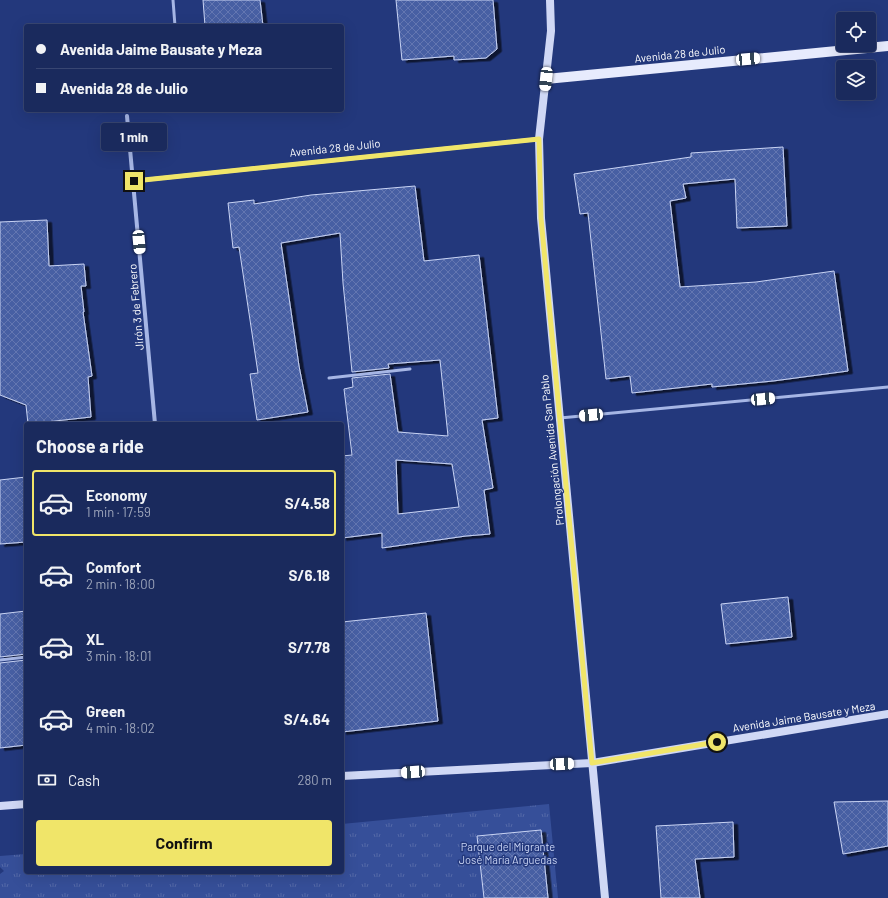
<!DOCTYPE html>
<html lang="en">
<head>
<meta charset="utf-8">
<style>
  body { margin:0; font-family:Barlow,sans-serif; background:#273666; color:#f1f3f6; height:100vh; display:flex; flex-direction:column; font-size:15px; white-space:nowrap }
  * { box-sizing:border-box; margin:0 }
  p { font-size:13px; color:#9fa7bc }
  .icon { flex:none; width:22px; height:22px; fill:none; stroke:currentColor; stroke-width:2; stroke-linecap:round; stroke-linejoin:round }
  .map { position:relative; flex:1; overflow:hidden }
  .drawer { position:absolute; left:24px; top:422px; width:320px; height:452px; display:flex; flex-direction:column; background:#1a2a5d; border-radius:4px; box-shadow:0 4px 16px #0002,0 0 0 1px #384672 }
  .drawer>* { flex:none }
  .banner { position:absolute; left:24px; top:24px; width:320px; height:88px; border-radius:4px; box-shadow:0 4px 16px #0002,0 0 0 1px #384672; display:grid; align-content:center; height:88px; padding:0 12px; background:#1a2a5d }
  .tools { position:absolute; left:836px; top:12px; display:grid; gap:8px }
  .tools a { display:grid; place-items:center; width:40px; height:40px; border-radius:4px; background:#1a2a5d; box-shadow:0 4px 16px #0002,0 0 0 1px #384672; font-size:20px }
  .end { position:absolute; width:18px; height:18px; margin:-9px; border:5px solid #f0e569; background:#111; box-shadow:0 0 0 2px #111 }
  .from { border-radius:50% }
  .bubble { position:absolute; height:28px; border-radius:4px; background:#1a2a5d; box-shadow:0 4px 16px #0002,0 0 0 1px #384672; font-size:13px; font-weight:700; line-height:28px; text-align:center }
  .car { position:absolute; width:12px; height:24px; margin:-12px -6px; border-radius:5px; box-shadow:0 0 3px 1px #0007; background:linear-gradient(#fff 24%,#345 0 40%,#fff 0 76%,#345 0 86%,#fff 0) }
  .banner b { display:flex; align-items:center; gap:14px; height:38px; font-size:15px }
  .banner b+b { border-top:1px solid #384672 }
  .banner i { width:10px; height:10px; background:#f1f3f6 }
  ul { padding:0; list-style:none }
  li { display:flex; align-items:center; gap:12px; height:66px; margin:0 8px 6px; padding:0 4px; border:2px solid transparent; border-radius:4px }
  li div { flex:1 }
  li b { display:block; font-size:15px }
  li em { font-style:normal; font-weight:700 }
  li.current { border-color:#f0e569 }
  li>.icon { width:36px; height:36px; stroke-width:1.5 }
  h2 { padding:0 12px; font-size:18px; line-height:48px }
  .pay { display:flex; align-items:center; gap:10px; height:44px; padding:0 12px; font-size:15px }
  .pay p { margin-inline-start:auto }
  .cta { display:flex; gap:8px; margin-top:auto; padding:8px 12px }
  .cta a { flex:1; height:46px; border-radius:4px; background:#f0e569; color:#111; font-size:16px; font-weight:700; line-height:46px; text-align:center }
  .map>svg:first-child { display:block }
</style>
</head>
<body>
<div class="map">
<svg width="888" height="898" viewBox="0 0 888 898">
  <defs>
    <pattern id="park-tufts" width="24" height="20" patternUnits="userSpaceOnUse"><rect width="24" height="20" fill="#364f99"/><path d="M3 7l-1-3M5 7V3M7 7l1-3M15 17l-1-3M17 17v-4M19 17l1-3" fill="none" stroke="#5469a8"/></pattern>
    <pattern id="building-cross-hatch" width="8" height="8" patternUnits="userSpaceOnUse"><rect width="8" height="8" fill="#475ea3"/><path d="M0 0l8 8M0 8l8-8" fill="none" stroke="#6376b1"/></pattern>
    <filter id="shadow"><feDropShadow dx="4.5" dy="2.5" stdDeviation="0" flood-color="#0009"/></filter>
  </defs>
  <rect width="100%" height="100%" fill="#23387c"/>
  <!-- park -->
  <path fill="url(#park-tufts)" d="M 549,804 L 558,898 L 0,898 L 0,874 L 4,871 L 0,867 L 0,856 L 26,854 L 26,872 L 342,872 L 342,824 Z"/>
  <!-- building -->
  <g fill="url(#building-cross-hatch)" stroke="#c9d4f4" fill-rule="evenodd" filter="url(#shadow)">
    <path d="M 203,0 L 260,0 L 263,26 L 205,26 Z"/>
    <path d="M 396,0 L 493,0 L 497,49 L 486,58 L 454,60 L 454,56 L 402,60 Z"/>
    <path d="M 783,147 L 787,226 L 737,228 L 735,179 L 683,184 L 686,198 L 670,201 L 680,287 L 756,282 L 834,271 L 848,371 L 773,381 L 712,387 L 712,384 L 632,393 L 630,376 L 606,379 L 588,213 L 580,214 L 574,174 L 691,157 L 691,153 Z"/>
    <path d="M 415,186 L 424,261 L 479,255 L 498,418 L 482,420 L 493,488 L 484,490 L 490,534 L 466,536 L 382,548 L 382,533 L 342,538 L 342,456 L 352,455 L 344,389 L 353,387 L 352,378 L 390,374 L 398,432 L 448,436 L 440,360 L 388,364 L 389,368 L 352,372 L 343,283 L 340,233 L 281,243 L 299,366 L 308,412 L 257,420 L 250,374 L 258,373 L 239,247 L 233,248 L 228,203 L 254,200 L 254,204 L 311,195 ZM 396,460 L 452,464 L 459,507 L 398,514 Z"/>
    <path d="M 47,220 L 49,266 L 84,264 L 86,286 L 81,286 L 84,312 L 83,312 L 92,376 L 88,377 L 91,417 L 28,424 L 26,405 L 0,395 L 0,222 Z"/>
    <path d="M 26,477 L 26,542 L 0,544 L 0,480 Z"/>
    <path d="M 788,597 L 792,637 L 726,644 L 721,604 Z"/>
    <path d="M 26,611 L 26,654 L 0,657 L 0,614 Z"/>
    <path d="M 426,613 L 438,721 L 342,732 L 342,622 Z"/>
    <path d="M 26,660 L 26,745 L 0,748 L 0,663 Z"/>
    <path d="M 888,801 L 888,846 L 843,854 L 834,802 Z"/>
    <path d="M 733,822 L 734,857 L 695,859 L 700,898 L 661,898 L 656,826 Z"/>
    <path d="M 541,830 L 548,898 L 484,898 L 477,836 Z"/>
  </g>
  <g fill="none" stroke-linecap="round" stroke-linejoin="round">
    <!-- lane -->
    <g stroke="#a6b6e5" stroke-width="3">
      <path d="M 173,0 L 175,26"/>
      <path d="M 182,110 L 182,111"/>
      <path d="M 329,378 L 410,369"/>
      <path d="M 560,418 L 888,387"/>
      <path d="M 0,660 L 26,657"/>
    </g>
    <!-- street -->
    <g stroke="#a6b6e5" stroke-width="4">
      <path d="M 127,116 L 155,424"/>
      <path d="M 134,181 L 539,139"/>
    </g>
    <!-- secondary -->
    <g stroke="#d0d8f5" stroke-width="8">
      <path d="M 550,0 L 551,31 L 539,139 L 541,218 L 605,898"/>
      <path d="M 342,776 L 592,763 L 888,714"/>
      <path d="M 0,806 L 26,804"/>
    </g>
    <!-- primary -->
    <path stroke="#e7ebfd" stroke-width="10" d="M 546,79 L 888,46"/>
  </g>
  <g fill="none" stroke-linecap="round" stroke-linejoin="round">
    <!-- route -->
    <path stroke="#f0e569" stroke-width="5" d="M 134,181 L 539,139 L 541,218 L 592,763 L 717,742"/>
  </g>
  <g text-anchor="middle" stroke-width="3" stroke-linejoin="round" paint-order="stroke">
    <!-- street labels -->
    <g font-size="11" fill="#fff" stroke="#23387c">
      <text transform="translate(680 54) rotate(-6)" y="4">Avenida 28 de Julio</text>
      <text transform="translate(335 148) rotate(-6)" y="4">Avenida 28 de Julio</text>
      <text transform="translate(136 307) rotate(-95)" y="4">Jirón 3 de Febrero</text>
      <text transform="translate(552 450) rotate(-96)" y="4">Prolongación Avenida San Pablo</text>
      <text transform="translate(804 717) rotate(-9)" y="4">Avenida Jaime Bausate y Meza</text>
    </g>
    <!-- park labels -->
    <g font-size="11" fill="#c9d4f4" stroke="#23387c">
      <text x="508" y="851">Parque del Migrante<tspan x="508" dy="13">José María Arguedas</tspan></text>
    </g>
  </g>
</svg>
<div class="tools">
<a><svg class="icon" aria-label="locate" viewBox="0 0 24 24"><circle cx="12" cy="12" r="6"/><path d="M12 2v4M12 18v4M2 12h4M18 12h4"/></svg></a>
<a><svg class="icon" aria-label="layers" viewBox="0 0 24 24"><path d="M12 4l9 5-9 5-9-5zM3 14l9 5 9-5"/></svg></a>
</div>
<i class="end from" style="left:717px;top:742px"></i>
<i class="end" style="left:134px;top:181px"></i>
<div class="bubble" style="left:101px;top:123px;width:66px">1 min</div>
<i class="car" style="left:748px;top:59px;rotate:85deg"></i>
<i class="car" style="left:546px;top:79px;rotate:186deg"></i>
<i class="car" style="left:139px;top:242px;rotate:175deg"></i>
<i class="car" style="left:763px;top:399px;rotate:85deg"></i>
<i class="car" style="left:591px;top:415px;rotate:265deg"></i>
<i class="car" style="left:562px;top:764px;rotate:87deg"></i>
<i class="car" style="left:413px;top:772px;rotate:266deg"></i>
<div class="banner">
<b><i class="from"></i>Avenida Jaime Bausate y Meza</b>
<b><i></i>Avenida 28 de Julio</b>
</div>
<section class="drawer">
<h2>Choose a ride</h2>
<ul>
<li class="current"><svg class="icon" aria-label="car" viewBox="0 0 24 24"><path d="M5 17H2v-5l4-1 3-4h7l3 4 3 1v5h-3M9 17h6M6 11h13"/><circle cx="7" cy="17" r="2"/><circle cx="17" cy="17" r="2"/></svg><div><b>Economy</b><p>1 min · 17:59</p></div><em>S/4.58</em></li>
<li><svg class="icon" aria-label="car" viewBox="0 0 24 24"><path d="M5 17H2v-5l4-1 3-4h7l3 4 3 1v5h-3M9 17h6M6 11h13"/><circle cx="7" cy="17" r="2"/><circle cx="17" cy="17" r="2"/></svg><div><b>Comfort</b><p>2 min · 18:00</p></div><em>S/6.18</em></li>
<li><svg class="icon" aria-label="car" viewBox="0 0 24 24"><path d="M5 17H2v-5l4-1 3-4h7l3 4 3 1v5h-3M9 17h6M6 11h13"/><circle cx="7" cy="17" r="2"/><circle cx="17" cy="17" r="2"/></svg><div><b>XL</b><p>3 min · 18:01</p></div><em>S/7.78</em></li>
<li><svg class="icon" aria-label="car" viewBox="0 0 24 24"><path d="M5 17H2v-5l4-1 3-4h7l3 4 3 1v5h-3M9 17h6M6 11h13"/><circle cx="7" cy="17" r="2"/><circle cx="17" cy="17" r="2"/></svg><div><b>Green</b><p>4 min · 18:02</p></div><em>S/4.64</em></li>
</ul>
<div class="pay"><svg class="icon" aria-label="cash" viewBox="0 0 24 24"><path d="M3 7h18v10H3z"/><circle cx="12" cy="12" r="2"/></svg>Cash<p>280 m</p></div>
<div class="cta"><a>Confirm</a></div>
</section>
</div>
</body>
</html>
